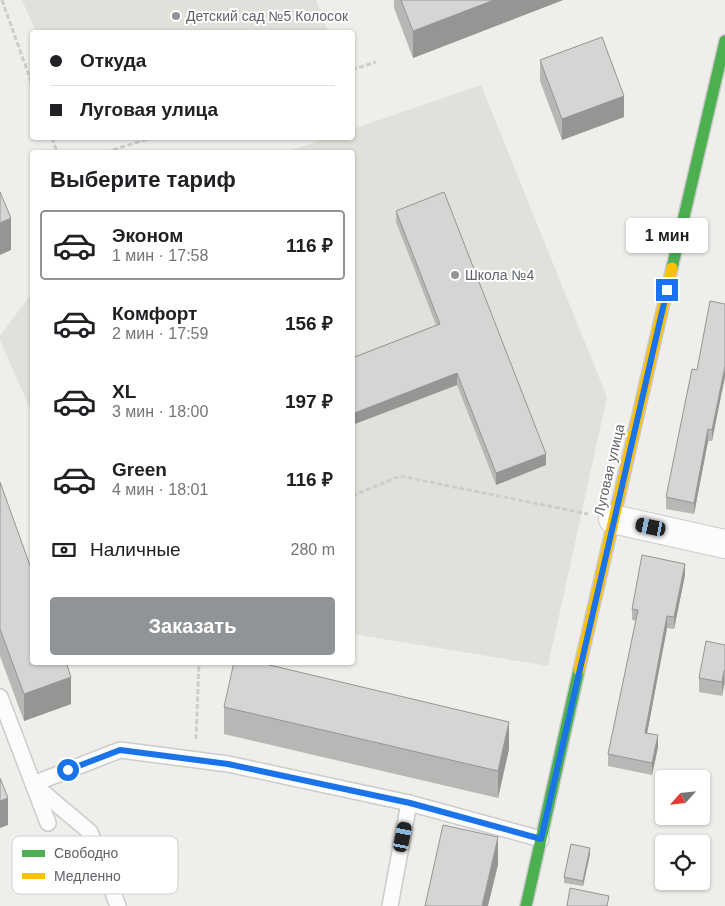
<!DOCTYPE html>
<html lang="ru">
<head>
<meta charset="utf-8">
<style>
  body { margin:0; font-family:Arial,sans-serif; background:#f6f6f6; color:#202124; height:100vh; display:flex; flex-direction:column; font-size:19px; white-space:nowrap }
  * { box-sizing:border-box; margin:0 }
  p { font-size:16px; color:#757577 }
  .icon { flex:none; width:28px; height:28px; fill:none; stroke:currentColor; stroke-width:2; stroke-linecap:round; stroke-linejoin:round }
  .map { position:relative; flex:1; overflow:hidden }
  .details { position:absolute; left:30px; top:150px; width:325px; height:515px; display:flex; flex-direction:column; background:#fff; border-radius:5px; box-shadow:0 1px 4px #0004 }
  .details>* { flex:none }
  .top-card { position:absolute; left:30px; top:30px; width:325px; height:110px; border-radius:5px; box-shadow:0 1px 4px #0004; display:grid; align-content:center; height:110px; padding:0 20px; background:#fff }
  .needle { width:32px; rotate:243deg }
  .tools { position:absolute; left:655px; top:770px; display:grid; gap:10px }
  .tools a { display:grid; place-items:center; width:55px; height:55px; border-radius:5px; background:#fff; box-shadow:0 1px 4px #0004; font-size:25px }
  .end { position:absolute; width:22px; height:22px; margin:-11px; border:6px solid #1a73e8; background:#fff; box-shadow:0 0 0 2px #fff }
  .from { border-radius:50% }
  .bubble { position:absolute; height:35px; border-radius:5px; background:#fff; box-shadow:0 1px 4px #0004; font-size:16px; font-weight:700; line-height:35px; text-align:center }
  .car { position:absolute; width:15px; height:30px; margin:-15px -8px; border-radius:6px; box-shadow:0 0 4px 1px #0007; background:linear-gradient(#222 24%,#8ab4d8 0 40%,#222 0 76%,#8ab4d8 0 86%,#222 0) }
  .top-card b { display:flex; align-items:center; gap:18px; height:48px; font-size:19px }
  .top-card b+b { border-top:1px solid #e0e0e0 }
  .top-card i { width:12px; height:12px; background:#202124 }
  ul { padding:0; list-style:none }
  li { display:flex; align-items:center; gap:15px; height:70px; margin:0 10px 8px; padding:0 10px; border:2px solid transparent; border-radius:5px }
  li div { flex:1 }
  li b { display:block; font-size:19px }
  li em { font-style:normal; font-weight:700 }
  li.active { border-color:#919496 }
  li>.icon { width:45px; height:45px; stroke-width:1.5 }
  h2 { padding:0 20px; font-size:22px; line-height:60px }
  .pay { display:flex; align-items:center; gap:12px; height:55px; padding:0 20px; font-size:19px }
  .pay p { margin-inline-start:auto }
  .cta { display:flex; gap:10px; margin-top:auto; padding:10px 20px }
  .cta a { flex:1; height:58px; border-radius:5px; background:#919496; color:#fff; font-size:20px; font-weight:700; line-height:58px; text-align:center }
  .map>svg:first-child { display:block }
</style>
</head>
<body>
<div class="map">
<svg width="725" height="906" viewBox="0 0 725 906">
  <rect width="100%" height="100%" fill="#efeeea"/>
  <!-- education -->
  <g fill="#e2e0da">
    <path d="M 22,0 L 316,0 L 328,32 L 36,32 Z"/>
    <path d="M 481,85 L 607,397 L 548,666 L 353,634 L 352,152 L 285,152 L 328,138 L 352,138 L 353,129 Z"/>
    <path d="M 32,293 L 32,413 L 0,340 L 0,336 Z"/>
  </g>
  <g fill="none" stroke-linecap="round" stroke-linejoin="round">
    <defs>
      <g id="lane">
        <path d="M 0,697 L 48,823"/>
        <path d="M 118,906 L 90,832 L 33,784 L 120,750 L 228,764 L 409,803 L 541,839"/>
        <path d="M 390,906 L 409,803"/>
      </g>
      <path id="street" d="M 613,519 L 725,544"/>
      <g id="fast">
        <path d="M 672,268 L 725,41"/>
        <path d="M 526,906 L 579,670"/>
      </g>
      <path id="slow" d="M 579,670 L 672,268"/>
    </defs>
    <!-- lane casing -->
    <use href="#lane" stroke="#cbcccc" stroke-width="18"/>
    <!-- street casing -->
    <use href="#street" stroke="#cbcccc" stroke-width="30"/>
    <!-- fast casing -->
    <use href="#fast" stroke="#cacacb" stroke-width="14"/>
    <!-- slow casing -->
    <use href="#slow" stroke="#cacacb" stroke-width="14"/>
    <!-- path -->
    <g stroke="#cacfcc" stroke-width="3" stroke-dasharray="5 2.5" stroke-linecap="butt">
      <path d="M 2,0 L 32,84"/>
      <path d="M 352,70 L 376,62"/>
      <path d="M 52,138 L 57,152"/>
      <path d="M 106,152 L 151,138"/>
      <path d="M 352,496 L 400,476 L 588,514"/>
      <path d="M 196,739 L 199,662"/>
    </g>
    <!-- lane -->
    <use href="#lane" stroke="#fdfcfc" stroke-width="15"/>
    <!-- street -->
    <use href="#street" stroke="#fdfcfc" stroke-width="28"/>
    <!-- fast -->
    <use href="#fast" stroke="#4caf50" stroke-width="11"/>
    <!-- slow -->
    <use href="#slow" stroke="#ffc107" stroke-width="11"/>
  </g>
  <!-- wall -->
  <g fill="#b8b7b5">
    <path d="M 394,0 L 563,0 L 413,58 L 394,8 Z"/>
    <path d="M 540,60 L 624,117 L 562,140 L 540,81 Z"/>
    <path d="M 396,211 L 546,465 L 496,485 L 457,385 L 352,425 L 352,358 L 436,325 L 396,222 Z"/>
    <path d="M 725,304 L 712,441 L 708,441 L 694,514 L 666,509 L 666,497 L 697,370 Z"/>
    <path d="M 0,482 L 71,704 L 24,721 L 0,656 Z"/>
    <path d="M 685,575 L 674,629 L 667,628 L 647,733 L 658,747 L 652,775 L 608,766 L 608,754 L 636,621 L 632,620 L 632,609 Z"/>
    <path d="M 725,645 L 725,685 L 724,685 L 722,696 L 699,692 L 699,678 Z"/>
    <path d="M 224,707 L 509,749 L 498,798 L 224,734 Z"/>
    <path d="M 590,854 L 583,886 L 564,883 L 564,877 Z"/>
  </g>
  <!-- shaded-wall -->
  <g fill="#969594">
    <path d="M 494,0 L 563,0 L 413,58 L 413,31 Z"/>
    <path d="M 624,96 L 624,117 L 562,140 L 562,119 Z"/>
    <path d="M 11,218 L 11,250 L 0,255 L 0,223 Z"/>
    <path d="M 725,366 L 725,377 L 712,441 L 712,430 Z"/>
    <path d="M 457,373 L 457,385 L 352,425 L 352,414 Z"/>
    <path d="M 708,429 L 708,441 L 694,514 L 694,503 Z"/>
    <path d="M 546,454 L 546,465 L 496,485 L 496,473 Z"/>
    <path d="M 685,564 L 685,575 L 674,629 L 674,617 Z"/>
    <path d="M 667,616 L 667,628 L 645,744 L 645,733 Z"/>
    <path d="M 724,671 L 724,685 L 722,696 L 722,682 Z"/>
    <path d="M 71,677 L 71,704 L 24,721 L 24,694 Z"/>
    <path d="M 509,722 L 509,749 L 498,798 L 498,771 Z"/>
    <path d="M 658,735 L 658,747 L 652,775 L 652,763 Z"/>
    <path d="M 8,798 L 8,825 L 0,828 L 0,801 Z"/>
    <path d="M 498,837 L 498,865 L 488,906 L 482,906 Z"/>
    <path d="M 590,848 L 590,854 L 583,886 L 583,881 Z"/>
  </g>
  <!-- building -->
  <g fill="#d6d5d3" stroke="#969594">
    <path d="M 401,0 L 494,0 L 413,31 Z"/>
    <path d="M 602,37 L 624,96 L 562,119 L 540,60 Z"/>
    <path d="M 0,192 L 11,218 L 0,223 Z"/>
    <path d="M 444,192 L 546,454 L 496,473 L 457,373 L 352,414 L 352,358 L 440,324 L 396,211 Z"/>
    <path d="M 710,301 L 725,304 L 725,366 L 712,430 L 708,429 L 694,503 L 666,497 L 692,369 L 697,370 Z"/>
    <path d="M 0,482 L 32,571 L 32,662 L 66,662 L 71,677 L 24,694 L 0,629 Z"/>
    <path d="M 642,555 L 685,564 L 674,617 L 667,616 L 645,733 L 658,735 L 652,763 L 608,754 L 638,610 L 632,609 Z"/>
    <path d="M 706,641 L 725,645 L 725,671 L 724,671 L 722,682 L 699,678 Z"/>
    <path d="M 234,662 L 257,662 L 509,722 L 498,771 L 224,707 Z"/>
    <path d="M 0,778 L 8,798 L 0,801 Z"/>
    <path d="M 443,825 L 498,837 L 482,906 L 425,906 Z"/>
    <path d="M 571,844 L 590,848 L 583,881 L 564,877 Z"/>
    <path d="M 570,888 L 609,896 L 607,906 L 567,906 Z"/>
  </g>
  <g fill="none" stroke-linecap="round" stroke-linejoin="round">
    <!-- route -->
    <path stroke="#1a73e8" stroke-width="6" d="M 68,770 L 120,750 L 228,764 L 410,803 L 541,839 L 667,290"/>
  </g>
  <!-- markers -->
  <g fill="#919496" stroke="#fff" stroke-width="2">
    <circle cx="176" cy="16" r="5"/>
    <circle cx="455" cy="275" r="5"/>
  </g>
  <g text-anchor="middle" stroke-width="4" stroke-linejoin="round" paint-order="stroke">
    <!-- poi labels -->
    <g font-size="14" fill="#5f6368" stroke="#fff" text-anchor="start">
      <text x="186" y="21">Детский сад №5 Колосок</text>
      <text x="465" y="280">Школа №4</text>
    </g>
    <!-- street labels -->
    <g font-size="14" fill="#5f6368" stroke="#fff">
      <text transform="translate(609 470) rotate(-77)" y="5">Луговая улица</text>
    </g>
  </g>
  <!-- legend -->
  <rect x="12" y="836" width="166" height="58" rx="8" fill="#fff" stroke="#cfd0d2" stroke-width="1"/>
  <rect x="22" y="850" width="23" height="7" fill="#4caf50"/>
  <rect x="22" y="873" width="23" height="6" fill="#ffc107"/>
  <g font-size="14" fill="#5f6368">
    <text x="54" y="858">Свободно</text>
    <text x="54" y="881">Медленно</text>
  </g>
</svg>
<div class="tools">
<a><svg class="needle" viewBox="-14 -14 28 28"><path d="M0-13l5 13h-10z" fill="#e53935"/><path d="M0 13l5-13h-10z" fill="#757577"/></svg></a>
<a><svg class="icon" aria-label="locate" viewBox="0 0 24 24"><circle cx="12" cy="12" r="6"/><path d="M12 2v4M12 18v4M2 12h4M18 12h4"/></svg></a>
</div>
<i class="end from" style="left:68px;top:770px"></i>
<i class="end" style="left:667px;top:290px"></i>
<div class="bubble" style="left:626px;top:218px;width:82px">1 мин</div>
<i class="car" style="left:651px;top:527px;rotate:282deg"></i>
<i class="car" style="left:403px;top:837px;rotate:11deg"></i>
<div class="top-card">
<b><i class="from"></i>Откуда</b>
<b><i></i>Луговая улица</b>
</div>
<section class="details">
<h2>Выберите тариф</h2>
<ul>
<li class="active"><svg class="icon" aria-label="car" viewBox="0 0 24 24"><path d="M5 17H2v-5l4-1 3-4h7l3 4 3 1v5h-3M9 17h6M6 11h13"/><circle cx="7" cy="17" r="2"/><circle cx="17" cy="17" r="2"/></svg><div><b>Эконом</b><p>1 мин · 17:58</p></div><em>116 ₽</em></li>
<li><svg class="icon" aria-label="car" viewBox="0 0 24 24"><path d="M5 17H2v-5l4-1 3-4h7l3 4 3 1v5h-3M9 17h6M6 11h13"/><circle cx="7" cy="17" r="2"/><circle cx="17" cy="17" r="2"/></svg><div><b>Комфорт</b><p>2 мин · 17:59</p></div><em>156 ₽</em></li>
<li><svg class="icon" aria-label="car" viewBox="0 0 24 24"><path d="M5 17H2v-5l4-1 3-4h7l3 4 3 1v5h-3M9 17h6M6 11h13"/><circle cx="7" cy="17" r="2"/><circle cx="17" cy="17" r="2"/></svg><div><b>XL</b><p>3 мин · 18:00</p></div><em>197 ₽</em></li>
<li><svg class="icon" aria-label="car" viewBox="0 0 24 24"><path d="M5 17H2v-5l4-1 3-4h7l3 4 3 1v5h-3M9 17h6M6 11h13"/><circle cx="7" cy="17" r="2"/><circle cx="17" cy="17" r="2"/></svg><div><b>Green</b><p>4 мин · 18:01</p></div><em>116 ₽</em></li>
</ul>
<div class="pay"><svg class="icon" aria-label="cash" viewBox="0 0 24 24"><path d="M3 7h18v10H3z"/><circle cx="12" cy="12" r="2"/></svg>Наличные<p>280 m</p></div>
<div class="cta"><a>Заказать</a></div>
</section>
</div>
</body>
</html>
